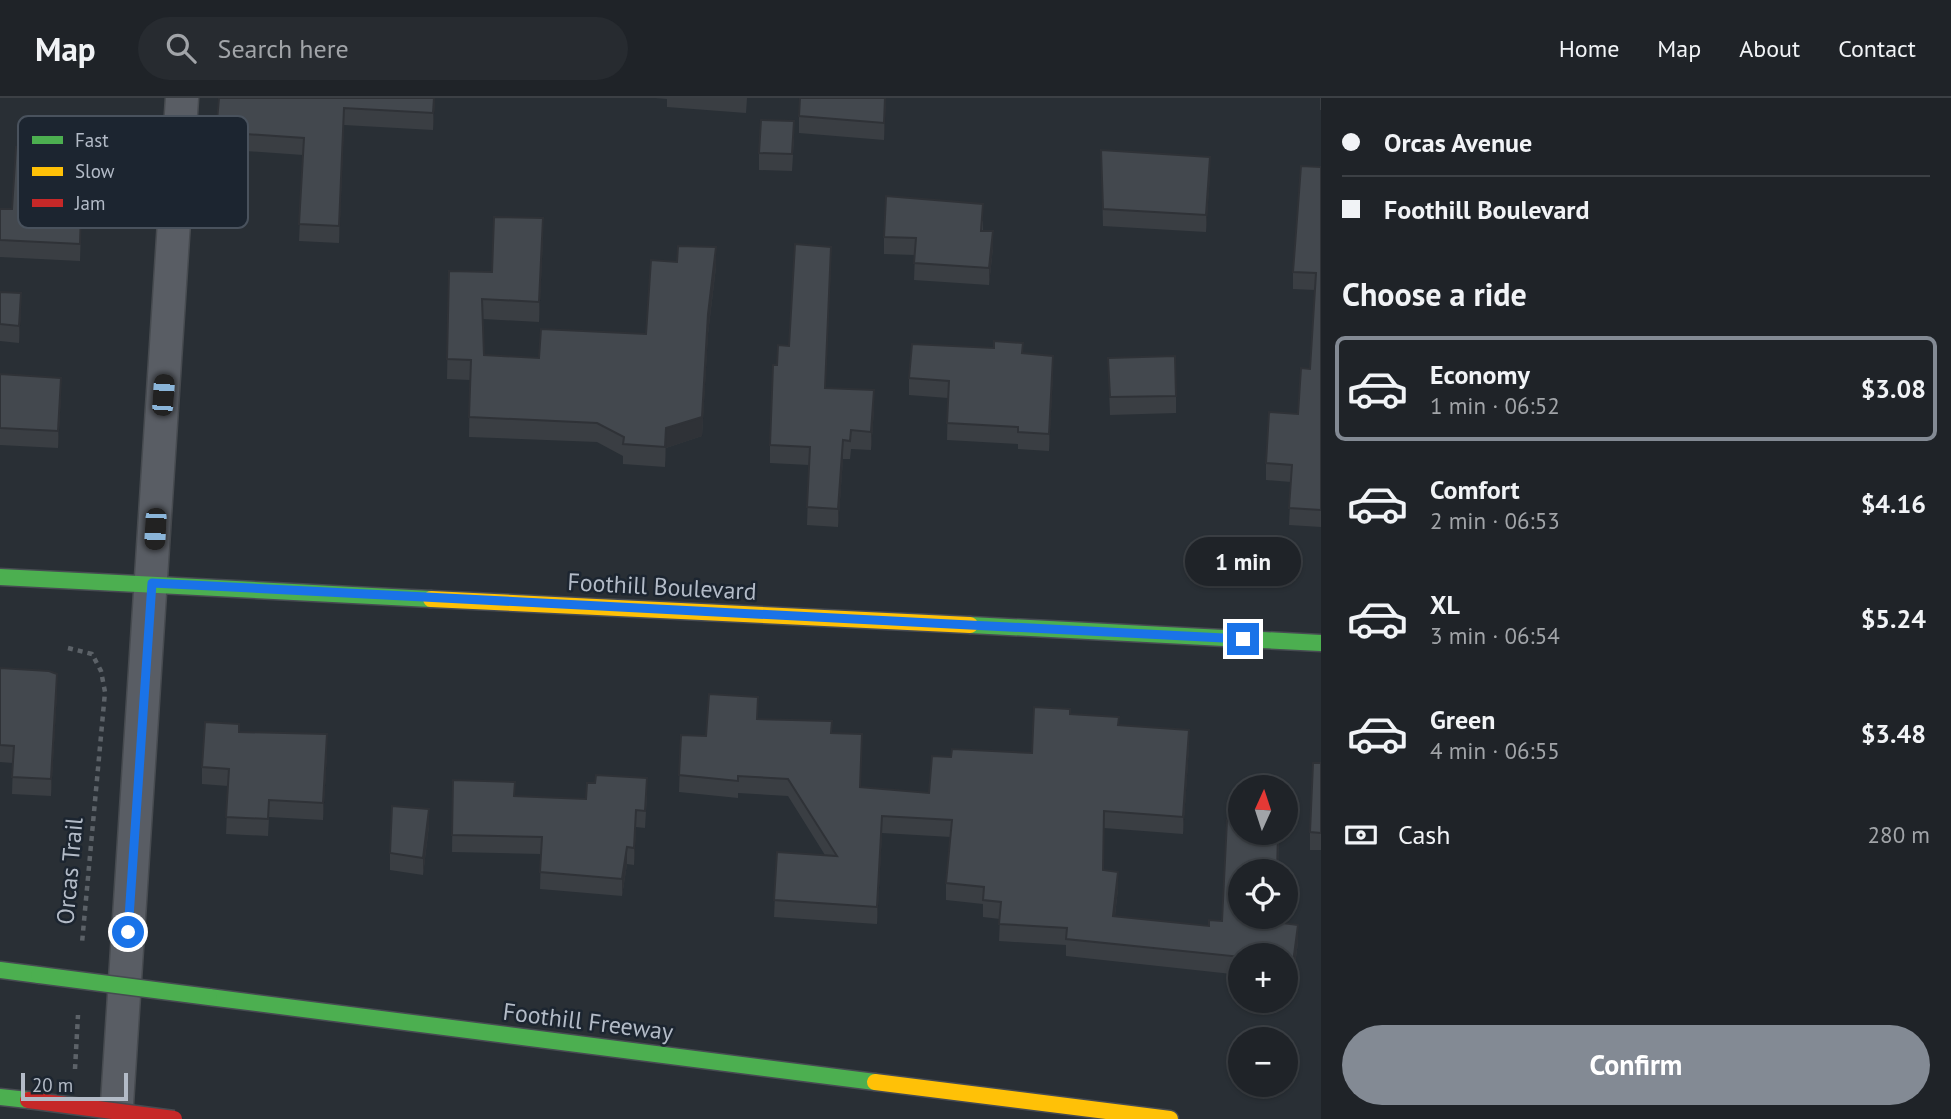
<!DOCTYPE html>
<html lang="en">
<head>
<meta charset="utf-8">
<style>
  body { margin:0; font-family:"PT Sans",sans-serif; background:#272b30; color:#f1f3f6; height:100vh; display:flex; flex-direction:column; font-size:26px; white-space:nowrap }
  * { box-sizing:border-box; margin:0 }
  p { font-size:23px; color:#a1a4a8 }
  .icon { flex:none; width:38px; height:38px; fill:none; stroke:currentColor; stroke-width:2; stroke-linecap:round; stroke-linejoin:round }
  .map { position:relative; flex:1; overflow:hidden }
  .side { display:flex; flex-direction:column; background:#1f2328; width:630px }
  .side>* { flex:none }
  .banner { display:grid; align-content:center; height:154px; padding:0 21px; background:#1f2328 }
  .needle { width:46px; rotate:3deg }
  .tools { position:absolute; left:1228px; top:677px; display:grid; gap:14px }
  .tools a { display:grid; place-items:center; width:70px; height:70px; border-radius:50%; background:#1f2328; box-shadow:0 2px 5px #0004,0 0 0 2px #3c4045; font-size:35px }
  .scale { position:absolute; left:21px; bottom:18px; width:107px; box-sizing:border-box; padding-left:7px; border:4px solid #b3bbc7; border-top:0; font-size:19px; line-height:24px; white-space:nowrap; color:#b3bbc7; -webkit-text-stroke:5px #1c2530; paint-order:stroke }
  .end { position:absolute; width:32px; height:32px; margin:-16px; border:9px solid #1a73e8; background:#fff; box-shadow:0 0 0 4px #fff }
  .from { border-radius:50% }
  .bubble { position:absolute; height:49px; border-radius:24px; background:#1f2328; box-shadow:0 2px 5px #0004,0 0 0 2px #3c4045; font-size:23px; font-weight:600; line-height:49px; text-align:center }
  .car { position:absolute; width:21px; height:42px; margin:-21px -10px; border-radius:9px; box-shadow:0 0 5px 2px #0007; background:linear-gradient(#222 24%,#8ab4d8 0 40%,#222 0 76%,#8ab4d8 0 86%,#222 0) }
  .banner b { display:flex; align-items:center; gap:24px; height:66px; font-size:26px }
  .banner b+b { border-top:2px solid #3c4045 }
  .banner i { width:18px; height:18px; background:#f1f3f6 }
  ul { padding:0; list-style:none }
  li { display:flex; align-items:center; gap:21px; height:105px; margin:0 14px 10px; padding:0 7px; border:4px solid transparent; border-radius:10px }
  li div { flex:1 }
  li b { display:block; font-size:26px }
  li em { font-style:normal; font-weight:600 }
  li.current { border-color:#838a94 }
  li>.icon { width:63px; height:63px; stroke-width:1.5 }
  h2 { padding:0 21px; font-size:32px; line-height:84px }
  .pay { display:flex; align-items:center; gap:18px; height:77px; padding:0 21px; font-size:26px }
  .pay p { margin-inline-start:auto }
  .button { display:flex; gap:14px; margin-top:auto; padding:14px 21px }
  .button a { flex:1; height:80px; border-radius:42px; background:#838a94; color:#fff; font-size:28px; font-weight:600; line-height:80px; text-align:center }
  header { display:flex; align-items:center; gap:42px; box-sizing:border-box; height:98px; padding:0 35px; background:#1f2328; border-bottom:2px solid #3c4045 }
  header strong { font-size:33px }
  nav { display:flex; gap:38px; margin-inline-start:auto; font-size:24px }
  .search { width:490px; height:63px; background:#272b30; display:flex; align-items:center; gap:18px; box-sizing:border-box; padding:0 24px; border-radius:38px; color:#a1a4a8; font-size:26px }
  main { display:flex; flex:1; min-height:0 }
  .map>svg:first-child { display:block }
</style>
</head>
<body>
<header>
<strong>Map</strong>
<div class="search"><svg class="icon" aria-label="search" viewBox="0 0 24 24"><circle cx="10" cy="10" r="6"/><path d="M15 15l6 6"/></svg>Search here</div>
<nav><a>Home</a><a>Map</a><a>About</a><a>Contact</a></nav>
</header>
<main>
<div class="map">
<svg width="1321" height="1021" viewBox="0 0 1321 1021">
  <rect width="100%" height="100%" fill="#292f35"/>
  <g fill="none" stroke-linecap="round" stroke-linejoin="round">
    <defs>
      <path id="street" d="M 116,1021 L 182,0"/>
      <g id="fast">
        <path d="M 0,479 L 431,501"/>
        <path d="M 970,527 L 1321,545"/>
        <path d="M 0,872 L 39,877"/>
        <path d="M 209,899 L 875,984"/>
        <path d="M 0,999 L 28,1002"/>
      </g>
      <g id="slow">
        <path d="M 431,501 L 970,527"/>
        <path d="M 875,984 L 1170,1021"/>
      </g>
    </defs>
    <!-- street casing -->
    <use href="#street" stroke="#474b50" stroke-width="35"/>
    <!-- fast casing -->
    <use href="#fast" stroke="#474b52" stroke-width="19"/>
    <!-- slow casing -->
    <use href="#slow" stroke="#474b52" stroke-width="19"/>
    <!-- path -->
    <g stroke="#5c6268" stroke-width="4.5" stroke-dasharray="5 5" stroke-linecap="butt">
      <path d="M 68,550 L 92,556 L 101,573 L 105,594 L 82,845"/>
      <path d="M 75,971 L 78,917"/>
    </g>
    <!-- street -->
    <use href="#street" stroke="#595d64" stroke-width="32"/>
    <!-- fast -->
    <use href="#fast" stroke="#4caf50" stroke-width="16"/>
    <!-- slow -->
    <use href="#slow" stroke="#ffc107" stroke-width="16"/>
    <defs>
      <path id="fast-bridge" d="M 39,877 L 209,899"/>
      <path id="jam-bridge" d="M 28,1002 L 174,1021"/>
    </defs>
    <!-- fast-bridge casing -->
    <use href="#fast-bridge" stroke="#464b51" stroke-width="19" stroke-linecap="butt"/>
    <!-- jam-bridge casing -->
    <use href="#jam-bridge" stroke="#464b51" stroke-width="19" stroke-linecap="butt"/>
    <!-- fast-bridge -->
    <use href="#fast-bridge" stroke="#4caf50" stroke-width="16"/>
    <!-- jam-bridge -->
    <use href="#jam-bridge" stroke="#c62828" stroke-width="16"/>
  </g>
  <!-- wall -->
  <g fill="#3a3e43">
    <path d="M 219,0 L 435,0 L 433,32 L 344,27 L 339,145 L 299,143 L 303,57 L 216,51 Z"/>
    <path d="M 655,0 L 747,0 L 746,15 L 667,9 L 667,1 Z"/>
    <path d="M 886,0 L 884,42 L 799,35 L 799,18 Z"/>
    <rect x="1320" y="0" width="1" height="12"/>
    <path d="M 794,40 L 792,73 L 759,72 L 759,55 Z"/>
    <path d="M 1101,52 L 1210,76 L 1206,134 L 1103,128 Z"/>
    <path d="M 68,66 L 66,112 L 81,130 L 80,163 L 0,159 L 0,111 L 12,111 Z"/>
    <path d="M 1321,69 L 1321,429 L 1289,427 L 1291,384 L 1266,382 L 1266,365 L 1298,316 L 1310,271 L 1315,192 L 1293,191 L 1293,174 Z"/>
    <path d="M 983,123 L 983,133 L 993,150 L 989,187 L 914,182 L 915,157 L 884,156 L 884,139 Z"/>
    <path d="M 543,140 L 539,224 L 483,221 L 484,257 L 539,260 L 646,236 L 716,169 L 708,236 L 702,338 L 666,350 L 665,369 L 623,366 L 623,358 L 597,344 L 469,339 L 470,282 L 447,281 L 449,173 L 492,174 Z"/>
    <path d="M 831,167 L 825,290 L 874,311 L 871,352 L 851,351 L 850,361 L 843,361 L 838,429 L 807,427 L 809,367 L 770,365 L 770,347 L 777,267 L 789,248 Z"/>
    <path d="M 0,194 L 21,212 L 19,245 L 0,243 Z"/>
    <path d="M 1023,255 L 1053,275 L 1049,353 L 1018,351 L 1018,346 L 947,342 L 948,300 L 909,297 L 909,280 Z"/>
    <path d="M 1108,260 L 1176,298 L 1176,315 L 1110,317 Z"/>
    <path d="M 0,276 L 61,297 L 58,350 L 0,347 Z"/>
    <path d="M 0,570 L 57,593 L 51,698 L 12,696 L 13,665 L 0,664 Z"/>
    <path d="M 709,596 L 758,599 L 758,621 L 832,623 L 832,635 L 862,636 L 860,689 L 929,695 L 932,658 L 951,659 L 952,651 L 1032,655 L 1034,609 L 1070,611 L 1070,617 L 1119,619 L 1119,627 L 1189,632 L 1189,649 L 1183,736 L 1104,730 L 1103,772 L 1118,774 L 1118,791 L 1115,818 L 1209,828 L 1209,822 L 1222,823 L 1227,722 L 1241,723 L 1241,735 L 1279,735 L 1278,774 L 1241,774 L 1241,819 L 1275,819 L 1275,824 L 1298,827 L 1298,844 L 1293,882 L 1286,881 L 1286,858 L 1241,858 L 1241,877 L 1066,858 L 1066,847 L 999,843 L 1000,821 L 983,819 L 983,806 L 946,802 L 946,785 L 951,739 L 882,735 L 877,826 L 774,819 L 777,754 L 825,757 L 788,698 L 738,695 L 738,700 L 679,694 L 681,637 L 706,638 Z"/>
    <path d="M 239,634 L 327,654 L 323,722 L 269,719 L 268,738 L 226,736 L 228,688 L 202,686 L 202,669 Z"/>
    <path d="M 1321,665 L 1321,752 L 1310,752 L 1310,734 Z"/>
    <path d="M 453,682 L 515,698 L 586,701 L 647,697 L 645,730 L 636,729 L 634,767 L 627,766 L 622,798 L 540,791 L 541,756 L 452,754 Z"/>
    <path d="M 429,728 L 423,777 L 390,772 L 390,755 Z"/>
  </g>
  <!-- shaded-wall -->
  <g fill="#2f3237">
    <path d="M 434,0 L 435,0 L 433,32 L 433,15 Z"/>
    <path d="M 885,0 L 886,0 L 884,42 L 884,25 Z"/>
    <path d="M 344,10 L 344,27 L 339,145 L 339,128 Z"/>
    <path d="M 1210,59 L 1210,76 L 1206,134 L 1206,117 Z"/>
    <path d="M 543,120 L 543,140 L 539,224 L 539,204 Z"/>
    <path d="M 993,133 L 993,150 L 989,187 L 989,170 Z"/>
    <path d="M 716,149 L 716,169 L 708,236 L 702,338 L 666,350 L 665,369 L 666,330 L 708,216 Z"/>
    <path d="M 831,149 L 831,167 L 825,308 L 825,290 Z"/>
    <path d="M 21,195 L 21,212 L 19,245 L 19,228 Z"/>
    <path d="M 1053,258 L 1053,275 L 1049,353 L 1049,336 Z"/>
    <path d="M 61,280 L 61,297 L 58,350 L 58,333 Z"/>
    <path d="M 874,292 L 874,311 L 871,352 L 871,334 Z"/>
    <path d="M 843,342 L 843,361 L 838,429 L 838,411 Z"/>
    <path d="M 57,576 L 57,593 L 51,698 L 51,681 Z"/>
    <path d="M 1189,632 L 1189,649 L 1183,736 L 1183,719 Z"/>
    <path d="M 327,636 L 327,654 L 323,722 L 323,705 Z"/>
    <path d="M 429,711 L 429,728 L 423,777 L 423,760 Z"/>
    <path d="M 636,712 L 636,729 L 634,767 L 634,750 Z"/>
    <path d="M 882,718 L 882,735 L 877,826 L 877,809 Z"/>
    <path d="M 627,749 L 627,766 L 622,798 L 622,781 Z"/>
    <path d="M 1118,774 L 1118,791 L 1113,835 L 1113,818 Z"/>
    <path d="M 1298,827 L 1298,844 L 1293,882 L 1293,865 Z"/>
  </g>
  <!-- building -->
  <g fill="#43484e" stroke="#2f3237" stroke-width="2">
    <path d="M 219,0 L 434,0 L 433,15 L 344,10 L 339,128 L 299,126 L 304,40 L 216,34 Z"/>
    <path d="M 800,0 L 885,0 L 884,25 L 799,18 Z"/>
    <path d="M 761,22 L 794,23 L 792,56 L 759,55 Z"/>
    <path d="M 16,49 L 68,49 L 66,112 L 81,113 L 80,146 L 0,142 L 0,111 L 12,111 Z"/>
    <path d="M 1101,52 L 1210,59 L 1206,117 L 1103,111 Z"/>
    <path d="M 1301,68 L 1321,69 L 1321,412 L 1289,410 L 1292,367 L 1266,365 L 1269,314 L 1298,316 L 1301,270 L 1310,271 L 1316,175 L 1293,174 Z"/>
    <path d="M 886,98 L 983,106 L 981,133 L 993,133 L 989,170 L 914,165 L 916,140 L 884,139 Z"/>
    <path d="M 494,119 L 543,120 L 539,204 L 482,201 L 484,257 L 539,260 L 541,231 L 646,236 L 651,162 L 677,164 L 678,148 L 716,149 L 708,216 L 702,319 L 666,330 L 665,349 L 623,346 L 624,339 L 597,325 L 469,319 L 471,262 L 447,261 L 449,173 L 492,174 Z"/>
    <path d="M 795,146 L 831,149 L 825,290 L 874,292 L 871,334 L 851,332 L 850,343 L 843,342 L 838,411 L 807,409 L 810,349 L 770,347 L 773,267 L 777,267 L 778,247 L 789,248 Z"/>
    <path d="M 0,194 L 21,195 L 19,228 L 0,226 Z"/>
    <path d="M 994,243 L 1023,245 L 1022,255 L 1053,258 L 1049,336 L 1018,334 L 1018,329 L 947,325 L 949,283 L 909,280 L 912,246 L 994,250 Z"/>
    <path d="M 1175,258 L 1176,298 L 1110,299 L 1108,260 Z"/>
    <path d="M 0,276 L 61,280 L 58,333 L 0,330 Z"/>
    <path d="M 0,570 L 49,573 L 57,576 L 51,681 L 12,679 L 14,648 L 0,647 Z"/>
    <path d="M 709,596 L 758,599 L 757,621 L 832,623 L 831,635 L 862,636 L 860,689 L 929,695 L 932,658 L 951,659 L 952,651 L 1032,655 L 1034,609 L 1070,611 L 1070,616 L 1119,619 L 1118,627 L 1189,632 L 1183,719 L 1104,713 L 1103,772 L 1118,774 L 1113,818 L 1209,828 L 1209,822 L 1222,823 L 1227,722 L 1241,723 L 1241,735 L 1278,735 L 1277,774 L 1241,774 L 1241,819 L 1275,819 L 1274,824 L 1298,827 L 1293,865 L 1286,864 L 1286,858 L 1241,858 L 1241,859 L 1066,841 L 1067,830 L 999,826 L 1001,804 L 983,802 L 984,789 L 946,785 L 952,722 L 882,718 L 877,809 L 774,802 L 777,754 L 837,758 L 788,681 L 738,678 L 738,683 L 679,677 L 681,637 L 706,638 Z"/>
    <path d="M 205,624 L 239,626 L 239,634 L 327,636 L 323,705 L 269,702 L 268,721 L 226,719 L 229,671 L 202,669 Z"/>
    <path d="M 1313,665 L 1321,665 L 1321,735 L 1310,734 Z"/>
    <path d="M 596,677 L 647,680 L 645,713 L 636,712 L 634,750 L 627,749 L 622,781 L 540,774 L 542,739 L 452,737 L 453,682 L 515,684 L 514,698 L 586,701 L 587,685 L 595,685 Z"/>
    <path d="M 392,708 L 429,711 L 423,760 L 390,755 Z"/>
  </g>
  <g fill="none" stroke-linecap="round" stroke-linejoin="round">
    <!-- route -->
    <path stroke="#1a73e8" stroke-width="9" d="M 128,834 L 152,485 L 1243,541"/>
  </g>
  <g text-anchor="middle" stroke-width="5" stroke-linejoin="round" paint-order="stroke">
    <!-- street labels -->
    <g font-size="24" fill="#b3bbc7" stroke="#1c2530">
      <text transform="translate(662 489) rotate(3)" y="8">Foothill Boulevard</text>
      <text transform="translate(70 773) rotate(-85)" y="8">Orcas Trail</text>
      <text transform="translate(588 924) rotate(7)" y="8">Foothill Freeway</text>
    </g>
  </g>
  <!-- legend -->
  <rect x="18" y="18" width="230" height="112" rx="10" fill="#1c2530" stroke="#49525d" stroke-width="2"/>
  <rect x="32" y="38" width="31" height="8" fill="#4caf50"/>
  <rect x="32" y="69" width="31" height="9" fill="#ffc107"/>
  <rect x="32" y="101" width="31" height="8" fill="#c62828"/>
  <g font-size="19" fill="#b3bbc7">
    <text x="75" y="49">Fast</text>
    <text x="75" y="80">Slow</text>
    <text x="75" y="112">Jam</text>
  </g>
</svg>
<div class="tools">
<a><svg class="needle" viewBox="-14 -14 28 28"><path d="M0-13l5 13h-10z" fill="#e53935"/><path d="M0 13l5-13h-10z" fill="#a1a4a8"/></svg></a>
<a><svg class="icon" aria-label="locate" viewBox="0 0 24 24"><circle cx="12" cy="12" r="6"/><path d="M12 2v4M12 18v4M2 12h4M18 12h4"/></svg></a>
<a>+</a>
<a>−</a>
</div>
<div class="scale">20 m</div>
<i class="end from" style="left:128px;top:834px"></i>
<i class="end" style="left:1243px;top:541px"></i>
<div class="bubble" style="left:1185px;top:439px;width:116px">1 min</div>
<i class="car" style="left:163px;top:297px;rotate:4deg"></i>
<i class="car" style="left:155px;top:431px;rotate:183deg"></i>
</div>
<section class="side">
<div class="banner">
<b><i class="from"></i>Orcas Avenue</b>
<b><i></i>Foothill Boulevard</b>
</div>
<h2>Choose a ride</h2>
<ul>
<li class="current"><svg class="icon" aria-label="car" viewBox="0 0 24 24"><path d="M5 17H2v-5l4-1 3-4h7l3 4 3 1v5h-3M9 17h6M6 11h13"/><circle cx="7" cy="17" r="2"/><circle cx="17" cy="17" r="2"/></svg><div><b>Economy</b><p>1 min · 06:52</p></div><em>$3.08</em></li>
<li><svg class="icon" aria-label="car" viewBox="0 0 24 24"><path d="M5 17H2v-5l4-1 3-4h7l3 4 3 1v5h-3M9 17h6M6 11h13"/><circle cx="7" cy="17" r="2"/><circle cx="17" cy="17" r="2"/></svg><div><b>Comfort</b><p>2 min · 06:53</p></div><em>$4.16</em></li>
<li><svg class="icon" aria-label="car" viewBox="0 0 24 24"><path d="M5 17H2v-5l4-1 3-4h7l3 4 3 1v5h-3M9 17h6M6 11h13"/><circle cx="7" cy="17" r="2"/><circle cx="17" cy="17" r="2"/></svg><div><b>XL</b><p>3 min · 06:54</p></div><em>$5.24</em></li>
<li><svg class="icon" aria-label="car" viewBox="0 0 24 24"><path d="M5 17H2v-5l4-1 3-4h7l3 4 3 1v5h-3M9 17h6M6 11h13"/><circle cx="7" cy="17" r="2"/><circle cx="17" cy="17" r="2"/></svg><div><b>Green</b><p>4 min · 06:55</p></div><em>$3.48</em></li>
</ul>
<div class="pay"><svg class="icon" aria-label="cash" viewBox="0 0 24 24"><path d="M3 7h18v10H3z"/><circle cx="12" cy="12" r="2"/></svg>Cash<p>280 m</p></div>
<div class="button"><a>Confirm</a></div>
</section>
</main>
</body>
</html>
